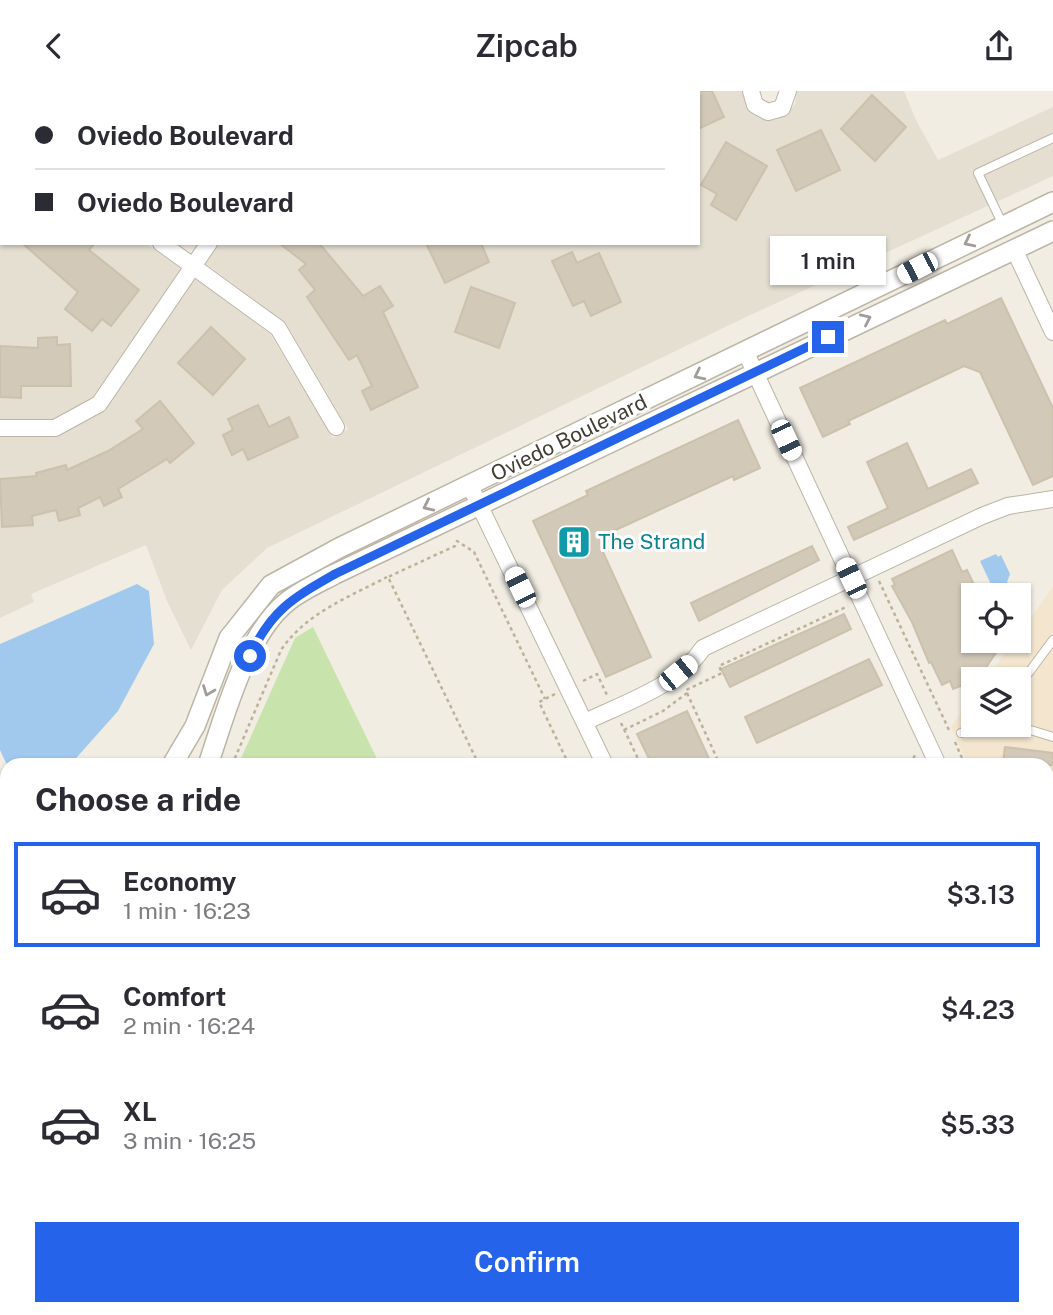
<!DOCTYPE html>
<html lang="en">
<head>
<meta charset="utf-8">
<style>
  body { margin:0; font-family:"Public Sans",sans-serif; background:#f7f7f7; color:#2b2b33; height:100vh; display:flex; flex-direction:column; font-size:26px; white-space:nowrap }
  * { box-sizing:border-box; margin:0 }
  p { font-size:23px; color:#7c7c81 }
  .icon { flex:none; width:38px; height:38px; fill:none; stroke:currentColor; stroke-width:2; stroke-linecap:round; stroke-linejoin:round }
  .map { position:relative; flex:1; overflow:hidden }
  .sheet { position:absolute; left:0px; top:667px; width:1054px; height:558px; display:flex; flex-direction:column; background:#fff; border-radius:21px 21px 0 0; box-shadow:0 2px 5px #0004 }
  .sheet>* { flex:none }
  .hud { position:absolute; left:0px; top:0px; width:700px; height:154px; box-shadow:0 2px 5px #0004; display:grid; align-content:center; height:154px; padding:0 35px; background:#fff }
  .fabs { position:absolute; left:961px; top:492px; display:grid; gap:14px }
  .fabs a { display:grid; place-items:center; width:70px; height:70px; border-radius:0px; background:#fff; box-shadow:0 2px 5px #0004; font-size:35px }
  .end { position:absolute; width:32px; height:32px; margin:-16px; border:9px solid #2563eb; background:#fff; box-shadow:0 0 0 4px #fff }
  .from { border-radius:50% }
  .bubble { position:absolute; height:49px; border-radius:0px; background:#fff; box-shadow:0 2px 5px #0004; font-size:23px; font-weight:600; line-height:49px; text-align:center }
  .car { position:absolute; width:21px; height:42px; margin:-21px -10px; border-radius:9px; box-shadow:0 0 5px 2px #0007; background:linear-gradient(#fff 24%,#345 0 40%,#fff 0 76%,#345 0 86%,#fff 0) }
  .hud b { display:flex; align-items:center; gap:24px; height:66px; font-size:26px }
  .hud b+b { border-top:2px solid #e1e1e2 }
  .hud i { width:18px; height:18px; background:#2b2b33 }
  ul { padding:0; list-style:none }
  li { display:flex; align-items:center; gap:21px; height:105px; margin:0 14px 10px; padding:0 21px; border:4px solid transparent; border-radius:0px }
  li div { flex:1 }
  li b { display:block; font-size:26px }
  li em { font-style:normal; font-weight:600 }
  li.current { border-color:#2563eb }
  li>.icon { width:63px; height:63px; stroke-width:1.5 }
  h2 { padding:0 35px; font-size:32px; line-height:84px }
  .button { display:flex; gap:14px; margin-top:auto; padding:14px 35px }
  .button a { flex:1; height:80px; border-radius:0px; background:#2563eb; color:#fff; font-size:28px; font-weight:600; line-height:80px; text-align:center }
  header { display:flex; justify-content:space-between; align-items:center; height:91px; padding:0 35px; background:#fff; font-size:32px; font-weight:600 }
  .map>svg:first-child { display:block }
</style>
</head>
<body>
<header><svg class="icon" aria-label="back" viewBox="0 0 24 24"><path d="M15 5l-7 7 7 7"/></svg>Zipcab<svg class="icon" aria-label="share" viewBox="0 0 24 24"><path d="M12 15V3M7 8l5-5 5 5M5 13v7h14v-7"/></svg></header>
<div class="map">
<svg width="1053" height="1224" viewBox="0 0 1053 1224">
  <rect width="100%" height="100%" fill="#f1ede3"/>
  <!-- residential -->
  <g fill="#e4dfd1">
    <path d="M 2,0 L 316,0 L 3,2 Z"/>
    <path d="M 508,0 L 742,0 L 748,21 L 764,29 L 775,29 L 789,21 L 795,13 L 797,0 L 904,0 L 916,29 L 938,69 L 1053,16 L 1053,85 L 746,226 L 267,457 L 222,499 L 191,559 L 167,510 L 146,454 L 31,503 L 34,511 L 0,527 L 0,345 L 55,345 L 103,320 L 194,187 L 270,243 L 333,347 L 348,338 L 286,232 L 205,172 L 219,152 L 698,152 L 698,2 Z"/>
    <path d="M 0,25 L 2,152 L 146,152 L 181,178 L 93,307 L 54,329 L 0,329 Z"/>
    <path d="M 1053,1166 L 1053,1224 L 827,1224 L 824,1218 L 1046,1218 L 1047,1168 Z"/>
    <path d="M 753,1218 L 805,1218 L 807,1224 L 740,1224 Z"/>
  </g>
  <!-- commercial -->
  <path fill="#f3e5ce" d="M 1053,496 L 1053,728 L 1047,727 L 1046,674 L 968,674 L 951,636 L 973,605 L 973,634 L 1018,634 L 1018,588 L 986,588 L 1014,550 L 1018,550 L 1019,543 Z"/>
  <!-- green -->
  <g fill="#c8e4ac">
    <path d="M 313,536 L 380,674 L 238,674 L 295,547 Z"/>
    <path d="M 1047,785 L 1053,787 L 1053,1143 L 1047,1144 Z"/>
    <path d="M 7,873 L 7,1218 L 689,1218 L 677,1224 L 0,1224 L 0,878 Z"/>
  </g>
  <!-- water -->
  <g fill="#a0c9ed">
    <path d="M 996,463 L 998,466 L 1001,464 L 1010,483 L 1007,491 L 1016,504 L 996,504 L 980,470 Z"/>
    <path d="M 137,493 L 149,500 L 154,553 L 118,620 L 70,674 L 7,674 L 0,659 L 0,553 Z"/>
    <path d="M 1047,855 L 1053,857 L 1053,1119 L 1047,1121 Z"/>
  </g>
  <!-- building -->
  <g fill="#d2c9b9" stroke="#ccc1ac" stroke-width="2">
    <path d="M 698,0 L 712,0 L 724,26 L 698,38 Z"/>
    <path d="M 872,4 L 906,36 L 875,70 L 841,38 Z"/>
    <path d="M 821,39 L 840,79 L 796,100 L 777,59 Z"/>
    <path d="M 726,51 L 767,75 L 736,129 L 711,114 L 717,103 L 701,94 Z"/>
    <path d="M 22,152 L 95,152 L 89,159 L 139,199 L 111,235 L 102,228 L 92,240 L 65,218 L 78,201 Z"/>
    <path d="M 279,152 L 319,152 L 363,205 L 380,195 L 393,215 L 383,221 L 418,296 L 371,319 L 362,300 L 372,295 L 357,264 L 349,269 L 307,206 L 315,199 L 299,179 L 306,173 Z"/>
    <path d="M 426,152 L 481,152 L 489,171 L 445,192 Z"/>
    <path d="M 572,161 L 577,172 L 599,162 L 621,211 L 591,225 L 584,210 L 573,215 L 552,170 Z"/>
    <path d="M 471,196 L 515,212 L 499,257 L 455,241 Z"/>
    <path d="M 1001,207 L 1053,317 L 1053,385 L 1033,394 L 980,281 L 964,275 L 848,330 L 850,333 L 823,346 L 800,297 L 945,229 L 947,233 Z"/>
    <path d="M 211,236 L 245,268 L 213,304 L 178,272 Z"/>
    <path d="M 57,246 L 57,254 L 70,253 L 71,295 L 21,295 L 21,307 L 0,306 L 0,255 L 38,257 L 38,247 Z"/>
    <path d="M 160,310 L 194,352 L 170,372 L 167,368 L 118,398 L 122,406 L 104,415 L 100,406 L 78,417 L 80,424 L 59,430 L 56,419 L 32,425 L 33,434 L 2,436 L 0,388 L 37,385 L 36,382 L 66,374 L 67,379 L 108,360 L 143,338 L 136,330 Z"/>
    <path d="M 258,314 L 269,336 L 289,326 L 298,346 L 248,369 L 243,358 L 232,364 L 223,344 L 233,339 L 228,328 Z"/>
    <path d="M 738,329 L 760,377 L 734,389 L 733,385 L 607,443 L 602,459 L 651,566 L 606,586 L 533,430 L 588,404 L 586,400 Z"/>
    <path d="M 907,352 L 928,398 L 971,378 L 978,392 L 854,449 L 848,436 L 888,417 L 867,371 Z"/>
    <path d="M 812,455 L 819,469 L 699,530 L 691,512 Z"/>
    <path d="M 952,459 L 962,481 L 967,479 L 979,504 L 973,504 L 973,550 L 1004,550 L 978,588 L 953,598 L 950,590 L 942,594 L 931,571 L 929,572 L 912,531 L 892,495 L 895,494 L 892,488 Z"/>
    <path d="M 844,523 L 851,538 L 730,596 L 721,578 Z"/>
    <path d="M 869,568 L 882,594 L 757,652 L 745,626 Z"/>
    <path d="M 687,620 L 712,674 L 652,674 L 637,643 Z"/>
    <path d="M 1005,656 L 1053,662 L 1053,674 L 1003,671 Z"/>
  </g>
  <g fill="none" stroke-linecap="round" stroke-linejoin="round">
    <defs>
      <g id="service">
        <path d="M 1003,134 L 978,82 L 1053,47"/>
        <path d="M 1018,596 L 1053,549"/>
        <path d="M 1014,634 L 1053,646"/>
        <path d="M 961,642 L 981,634"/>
      </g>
      <g id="minor">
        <path d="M 498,0 L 499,2"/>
        <path d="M 751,0 L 755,14 L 768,21 L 782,17 L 788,0"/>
        <path d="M 328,2 L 330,0"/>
        <path d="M 0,12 L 2,13"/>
        <path d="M 161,152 L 278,237 L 336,336"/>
        <path d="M 1014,158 L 1053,241"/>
        <path d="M 746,262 L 938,674"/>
        <path d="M 0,337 L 55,337 L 99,313 L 209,152"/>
        <path d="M 470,395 L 605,674"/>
        <path d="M 585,631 C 624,612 678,595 703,557 L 982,425 L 1008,415 L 1053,408"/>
        <path d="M 1046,762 L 1053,764"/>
        <path d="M 1046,1160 L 1053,1158"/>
        <path d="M 815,1218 L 817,1224"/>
        <path d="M 722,1224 L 734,1218"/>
      </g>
      <g id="tertiary">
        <path d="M 172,674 L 195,635 L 229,547 L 271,494 L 339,457 L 1053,111"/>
        <path d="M 208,674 C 225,624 246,543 288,510 C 302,499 320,491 335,483 L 1053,140"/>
        <path d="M 0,804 L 7,799"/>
        <path d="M 0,835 L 7,829"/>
      </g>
    </defs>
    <!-- service casing -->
    <use href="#service" stroke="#bcb5a6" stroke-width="10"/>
    <!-- minor casing -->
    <use href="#minor" stroke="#bcb5a6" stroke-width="18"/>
    <!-- tertiary casing -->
    <use href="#tertiary" stroke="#bcb5a6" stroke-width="22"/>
    <!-- path -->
    <g stroke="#bdb298" stroke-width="2.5" stroke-dasharray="3.5 3.5" stroke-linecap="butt">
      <path d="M 879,490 L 949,639"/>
      <path d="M 583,590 L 597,583 L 607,604"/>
      <path d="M 687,602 L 720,674"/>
      <path d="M 555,603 L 539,611 L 569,674"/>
      <path d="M 621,632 L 641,674"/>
      <path d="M 624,639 L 663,620 L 687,602 L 686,599 L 722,582 L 719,575 L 848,515"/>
      <path d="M 955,651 L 965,674"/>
      <path d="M 232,674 L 281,559 C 306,522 349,506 387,486"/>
      <path d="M 479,674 L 388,486 L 455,455 L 457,450 L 474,461 L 545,608"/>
      <path d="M 911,674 L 916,661"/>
      <path d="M 1046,729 L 1053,730"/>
      <path d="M 1046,795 L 1053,797"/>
      <path d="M 1046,849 L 1053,851"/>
      <path d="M 0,868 L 7,862"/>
      <path d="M 1046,1136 L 1053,1134"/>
      <path d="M 1046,1187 L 1053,1186"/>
      <path d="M 840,1218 L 843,1224"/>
      <path d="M 935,1218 L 938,1224"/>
      <path d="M 689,1224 L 702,1218"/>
      <path d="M 987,1224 L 999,1218"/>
    </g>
    <!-- service -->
    <use href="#service" stroke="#fff" stroke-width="8"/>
    <!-- minor -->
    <use href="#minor" stroke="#fff" stroke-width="16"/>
    <!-- tertiary -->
    <use href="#tertiary" stroke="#fff" stroke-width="19"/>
  </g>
  <!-- one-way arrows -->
  <defs><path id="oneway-chevron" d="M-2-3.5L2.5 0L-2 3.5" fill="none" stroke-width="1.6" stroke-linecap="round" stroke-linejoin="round" transform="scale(1.75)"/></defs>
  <g stroke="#a09e99">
    <use href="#oneway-chevron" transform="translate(969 151) rotate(154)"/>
    <use href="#oneway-chevron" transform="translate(866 228) rotate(-25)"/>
    <use href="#oneway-chevron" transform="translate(699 284) rotate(154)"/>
    <use href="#oneway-chevron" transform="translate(428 415) rotate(155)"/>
    <use href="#oneway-chevron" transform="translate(208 600) rotate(111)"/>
  </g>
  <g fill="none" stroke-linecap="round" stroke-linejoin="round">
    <!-- route -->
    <path stroke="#2563eb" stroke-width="9" d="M 250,565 C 271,519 293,507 335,483 L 828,246"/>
  </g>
  <!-- icons -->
  <defs>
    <symbol id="building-square" viewBox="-11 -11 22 22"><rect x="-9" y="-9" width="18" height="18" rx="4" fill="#0f9aa8" stroke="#fff"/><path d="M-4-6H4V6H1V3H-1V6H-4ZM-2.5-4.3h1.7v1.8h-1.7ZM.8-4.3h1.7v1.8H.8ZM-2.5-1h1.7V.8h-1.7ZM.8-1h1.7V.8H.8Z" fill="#fff"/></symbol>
  </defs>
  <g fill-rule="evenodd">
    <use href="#building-square" x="555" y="432" width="38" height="38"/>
  </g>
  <g text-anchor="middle" stroke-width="6" stroke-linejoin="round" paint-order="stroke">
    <!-- street labels -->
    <g font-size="21" fill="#423d33" stroke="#fff">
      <text transform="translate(569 347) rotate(-26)" y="7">Oviedo Boulevard</text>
    </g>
    <!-- culture labels -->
    <g font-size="21" fill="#0d838f" stroke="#fff" text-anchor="start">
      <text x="598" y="458">The Strand</text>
    </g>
  </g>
</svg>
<div class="fabs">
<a><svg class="icon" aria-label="locate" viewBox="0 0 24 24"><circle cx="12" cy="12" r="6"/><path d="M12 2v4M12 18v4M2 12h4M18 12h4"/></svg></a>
<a><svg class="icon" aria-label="layers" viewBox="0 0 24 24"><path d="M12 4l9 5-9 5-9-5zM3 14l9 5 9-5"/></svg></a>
</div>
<i class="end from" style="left:250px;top:565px"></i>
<i class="end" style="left:828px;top:246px"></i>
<div class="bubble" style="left:770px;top:145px;width:116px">1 min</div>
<i class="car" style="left:917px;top:177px;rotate:243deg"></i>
<i class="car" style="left:786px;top:349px;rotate:155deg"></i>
<i class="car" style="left:851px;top:487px;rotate:335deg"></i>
<i class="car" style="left:520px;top:496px;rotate:334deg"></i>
<i class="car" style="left:678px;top:582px;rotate:51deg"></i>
<div class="hud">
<b><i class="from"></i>Oviedo Boulevard</b>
<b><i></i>Oviedo Boulevard</b>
</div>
<section class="sheet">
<h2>Choose a ride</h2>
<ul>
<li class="current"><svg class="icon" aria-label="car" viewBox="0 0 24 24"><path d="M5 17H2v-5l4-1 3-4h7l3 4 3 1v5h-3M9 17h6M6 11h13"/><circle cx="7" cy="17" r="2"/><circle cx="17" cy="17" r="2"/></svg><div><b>Economy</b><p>1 min · 16:23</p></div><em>$3.13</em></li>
<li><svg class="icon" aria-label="car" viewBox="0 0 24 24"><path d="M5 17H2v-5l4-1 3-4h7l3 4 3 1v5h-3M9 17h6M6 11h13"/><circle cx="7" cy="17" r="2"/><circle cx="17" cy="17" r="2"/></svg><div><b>Comfort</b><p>2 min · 16:24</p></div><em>$4.23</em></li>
<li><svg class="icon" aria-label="car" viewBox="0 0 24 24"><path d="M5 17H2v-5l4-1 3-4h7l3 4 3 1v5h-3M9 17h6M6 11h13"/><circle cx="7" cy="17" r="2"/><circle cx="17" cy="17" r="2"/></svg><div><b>XL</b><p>3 min · 16:25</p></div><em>$5.33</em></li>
</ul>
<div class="button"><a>Confirm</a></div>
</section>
</div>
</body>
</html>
